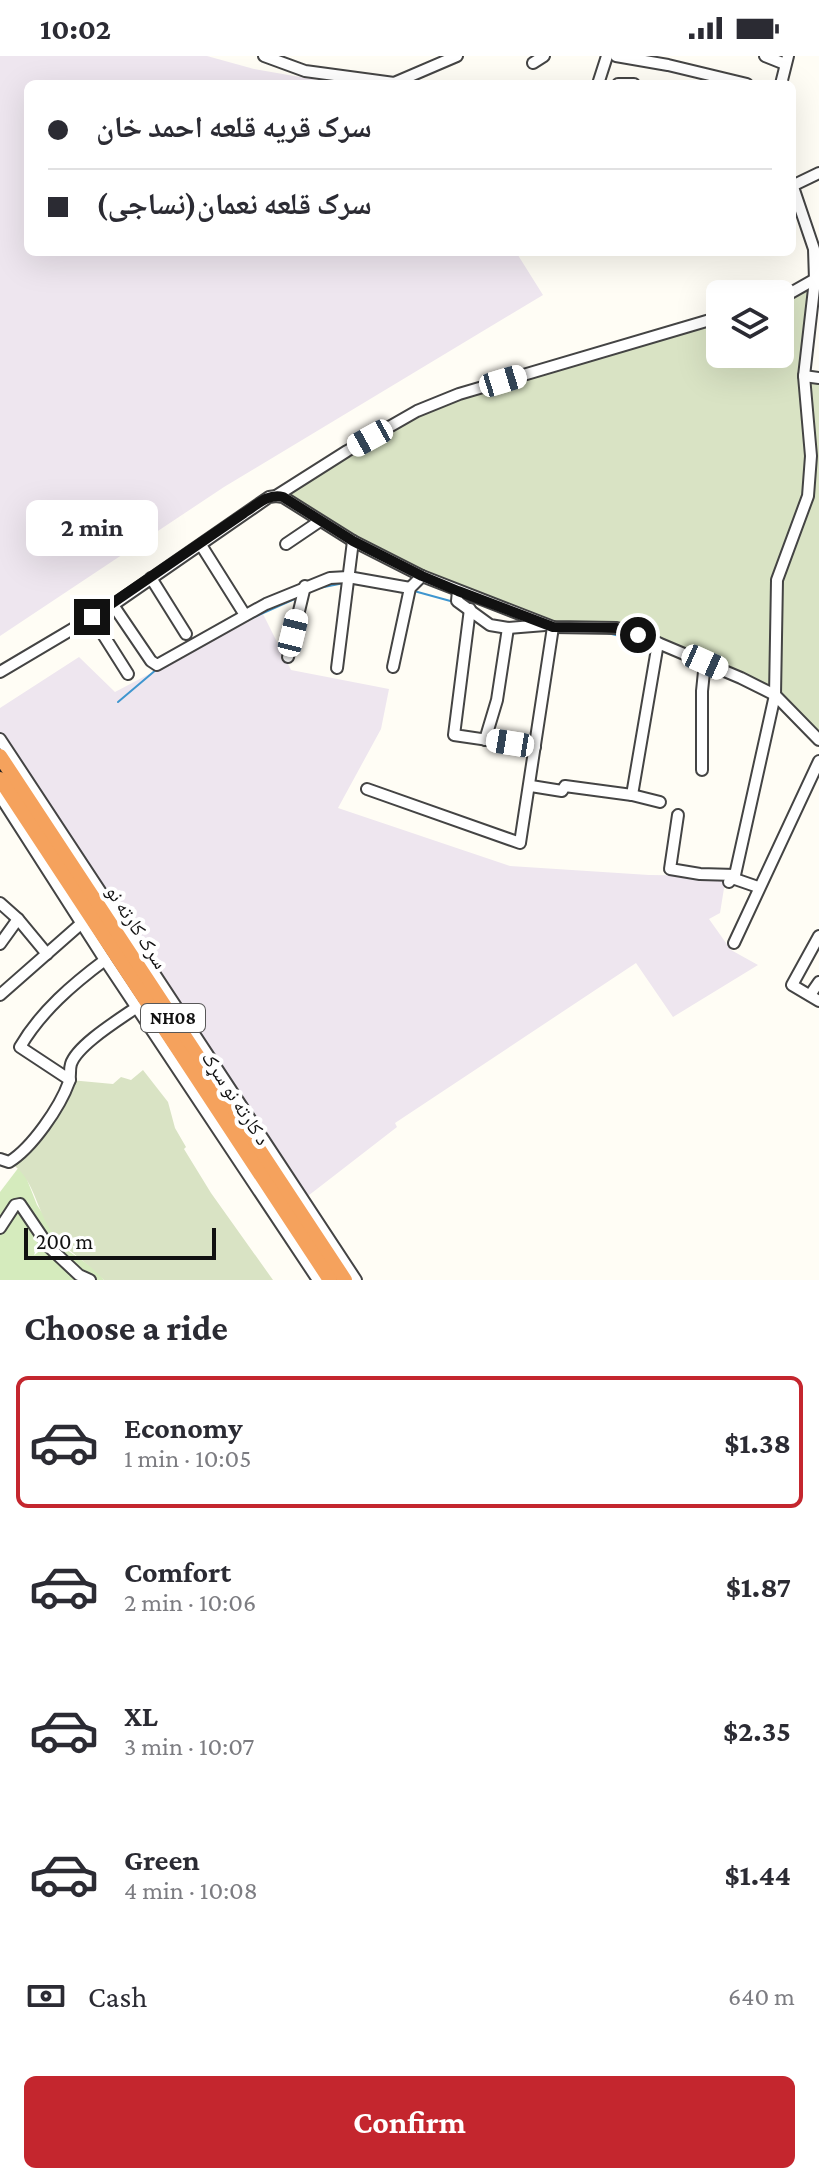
<!DOCTYPE html>
<html lang="en">
<head>
<meta charset="utf-8">
<style>
  body { margin:0; font-family:"Crimson Pro","Noto Naskh Arabic",serif; background:#f2f2f3; color:#2b2b33; height:100vh; display:flex; flex-direction:column; font-size:30px; white-space:nowrap }
  * { box-sizing:border-box; margin:0 }
  p { font-size:26px; color:#7c7c81 }
  .icon { flex:none; width:44px; height:44px; fill:none; stroke:currentColor; stroke-width:2; stroke-linecap:round; stroke-linejoin:round }
  .map { position:relative; height:1224px; overflow:hidden }
  .sheet { display:flex; flex-direction:column; background:#fff; flex:1 }
  .sheet>* { flex:none }
  .hud { position:absolute; left:24px; top:24px; width:772px; height:176px; border-radius:12px; box-shadow:0 8px 32px #0002; display:grid; align-content:center; height:176px; padding:0 24px; background:#fff }
  .fabs { position:absolute; left:706px; top:224px; display:grid; gap:16px }
  .fabs a { display:grid; place-items:center; width:88px; height:88px; border-radius:12px; background:#fff; box-shadow:0 8px 32px #0002; font-size:40px }
  .scale { position:absolute; left:24px; bottom:20px; width:192px; box-sizing:border-box; padding-left:8px; border:4px solid #111; border-top:0; font-size:22px; line-height:28px; white-space:nowrap; color:#111; -webkit-text-stroke:6px #fff; paint-order:stroke }
  .end { position:absolute; width:36px; height:36px; margin:-18px; border:10px solid #111; background:#fff; box-shadow:0 0 0 4px #fff }
  .from { border-radius:50% }
  .bubble { position:absolute; height:56px; border-radius:12px; background:#fff; box-shadow:0 8px 32px #0002; font-size:26px; font-weight:700; line-height:56px; text-align:center }
  .car { position:absolute; width:24px; height:48px; margin:-24px -12px; border-radius:10px; box-shadow:0 0 6px 2px #0007; background:linear-gradient(#fff 24%,#345 0 40%,#fff 0 76%,#345 0 86%,#fff 0) }
  .hud b { display:flex; align-items:center; gap:28px; height:76px; font-size:30px }
  .hud b+b { border-top:2px solid #e1e1e2 }
  .hud i { width:20px; height:20px; background:#2b2b33 }
  ul { padding:0; list-style:none }
  li { display:flex; align-items:center; gap:24px; height:132px; margin:0 16px 12px; padding:0 8px; border:4px solid transparent; border-radius:12px }
  li div { flex:1 }
  li b { display:block; font-size:30px }
  li em { font-style:normal; font-weight:700 }
  li.on { border-color:#c4262e }
  li>.icon { width:72px; height:72px; stroke-width:1.5 }
  h2 { padding:0 24px; font-size:36px; line-height:96px }
  .pay { display:flex; align-items:center; gap:20px; height:88px; padding:0 24px; font-size:30px }
  .pay p { margin-inline-start:auto }
  .button { display:flex; gap:16px; margin-top:auto; padding:16px 24px }
  .button a { flex:1; height:92px; border-radius:12px; background:#c4262e; color:#fff; font-size:32px; font-weight:700; line-height:92px; text-align:center }
  .status { display:flex; justify-content:space-between; align-items:center; height:56px; padding:0 40px; background:#fff; direction:ltr }
  .status svg { height:22px; fill:currentColor }
  .map>svg:first-child { display:block }
</style>
</head>
<body>
<div class="status"><b>10:02</b><svg viewBox="0 0 49 12"><path d="M0 12V9h3v3zM5 12V6h3v6zM10 12V3h3v9zM15 12V0h3v12zM26 1h20v11H26zM47 4h2v5h-2z"/></svg></div>
<div class="map">
<svg width="819" height="1224" viewBox="0 0 819 1224">
  <rect width="100%" height="100%" fill="#fffdf5"/>
  <!-- industrial -->
  <g fill="#eee6ef">
    <path d="M 0,0 L 207,0 L 254,13 L 340,28 L 28,28 L 28,196 L 516,196 L 543,239 L 224,431 L 0,580 Z"/>
    <path d="M 263,558 L 291,614 L 389,633 L 381,673 L 338,752 L 510,810 L 649,819 L 726,820 L 720,857 L 709,863 L 731,894 L 758,909 L 673,961 L 636,907 L 395,1067 L 397,1071 L 304,1143 L 0,683 L 0,652 L 79,601 L 115,636 Z"/>
  </g>
  <!-- green -->
  <path fill="#d5ebbd" d="M 19,1111 L 26,1121 L 37,1149 L 67,1194 L 96,1214 L 104,1224 L 0,1224 L 0,1136 Z"/>
  <!-- cemetery -->
  <g fill="#d9e3c4">
    <path d="M 815,224 L 804,319 L 819,324 L 819,684 L 775,639 L 617,572 L 553,571 L 422,520 L 283,441 L 308,419 L 417,355 L 720,261 L 720,298 L 780,298 L 780,243 Z"/>
    <path d="M 143,1014 L 168,1046 L 175,1072 L 186,1091 L 184,1093 L 211,1137 L 273,1224 L 104,1224 C 88,1206 67,1196 52,1176 C 36,1154 34,1120 9,1106 L 17,1101 L 70,1024 L 113,1028 L 121,1021 L 131,1024 Z"/>
  </g>
  <g fill="none" stroke-linecap="round" stroke-linejoin="round">
    <!-- stream -->
    <g stroke="#3f96cf" stroke-width="2">
      <path d="M 319,532 L 344,527"/>
      <path d="M 414,535 L 454,546"/>
      <path d="M 239,568 L 299,541"/>
      <path d="M 603,576 L 624,581"/>
      <path d="M 118,646 L 157,613"/>
    </g>
    <defs>
      <g id="minor">
        <path d="M 264,0 L 305,15 L 394,27 L 457,0"/>
        <path d="M 616,0 L 668,9 L 747,28"/>
        <path d="M 765,0 L 785,8"/>
        <path d="M 533,7 L 544,0"/>
        <path d="M 598,28 L 607,0"/>
        <path d="M 618,28 L 634,28"/>
        <path d="M 781,28 L 788,0"/>
        <path d="M 792,130 L 819,117"/>
        <path d="M 780,243 L 817,222"/>
        <path d="M 804,320 L 819,322"/>
        <path d="M 276,440 L 283,441 L 353,485 L 422,520 L 553,571 L 617,572 L 658,587 L 741,622 L 775,639 L 819,684"/>
        <path d="M 286,488 L 320,465"/>
        <path d="M 201,489 L 245,559"/>
        <path d="M 151,522 L 186,578"/>
        <path d="M 458,535 L 457,545 L 490,569 L 508,572 L 545,569"/>
        <path d="M 113,549 L 151,605 L 157,609 L 266,548 L 330,522 L 348,521 L 410,532"/>
        <path d="M 470,553 L 454,679 L 535,691"/>
        <path d="M 92,561 L 128,618"/>
        <path d="M 288,601 L 305,530"/>
        <path d="M 393,611 L 410,532 L 422,520"/>
        <path d="M 337,612 L 353,485"/>
        <path d="M 0,616 L 113,549 L 269,441 L 276,440 L 347,395 L 417,355 L 459,338 L 720,261"/>
        <path d="M 0,683 L 356,1224"/>
        <path d="M 485,684 L 497,644 L 508,572"/>
        <path d="M 702,714 L 702,635 L 705,606"/>
        <path d="M 531,730 L 562,735 L 565,730 L 632,739 L 660,746"/>
        <path d="M 367,733 L 520,787 L 553,571"/>
        <path d="M 632,739 L 658,587"/>
        <path d="M 0,740 L 105,904 L 318,1224"/>
        <path d="M 678,759 L 670,813 L 700,818 L 735,819"/>
        <path d="M 732,822 L 758,831"/>
        <path d="M 729,826 L 735,819 L 775,639 L 777,524 L 808,440 L 811,400 L 804,320 L 815,224 L 814,193 L 792,128"/>
        <path d="M 0,847 L 18,863 L 47,898"/>
        <path d="M 819,880 L 792,929 L 819,945"/>
        <path d="M 734,887 L 819,705"/>
        <path d="M 0,888 L 18,863"/>
        <path d="M 0,939 L 83,866"/>
        <path d="M 810,939 L 819,926"/>
        <path d="M 70,1024 L 20,991 C 41,955 73,928 105,904"/>
        <path d="M 0,1103 L 9,1106 C 32,1092 60,1051 69,1026 C 71,1020 69,1014 71,1008 C 77,989 120,963 137,951"/>
        <path d="M 0,1172 L 15,1149 L 20,1148 L 49,1191 L 79,1219 L 90,1224"/>
      </g>
      <g id="highway">
        <path d="M 0,700 L 345,1224"/>
        <path d="M 0,723 L 330,1224"/>
      </g>
    </defs>
    <!-- minor casing -->
    <use href="#minor" stroke="#444" stroke-width="14"/>
    <!-- highway casing -->
    <use href="#highway" stroke="#222" stroke-width="18"/>
    <!-- minor -->
    <use href="#minor" stroke="#fff" stroke-width="10"/>
    <!-- highway -->
    <use href="#highway" stroke="#f5a25d" stroke-width="14"/>
  </g>
  <g fill="none" stroke-linecap="round" stroke-linejoin="round">
    <!-- route -->
    <path stroke="#111" stroke-width="10" d="M 92,561 L 244,457 C 257,449 268,437 283,441 L 353,485 L 422,520 L 458,535 L 553,571 L 617,572 L 638,579"/>
  </g>
  <g text-anchor="middle" stroke-width="8" stroke-linejoin="round" paint-order="stroke">
    <!-- shield labels -->
    <rect fill="#fff" stroke="#585858" stroke-width="2" x="141" y="948" width="64" height="28" rx="6"/>
    <g font-size="18" font-weight="bold" fill="#111">
      <text x="173" y="968">NH08</text>
    </g>
    <!-- street labels -->
    <g font-size="20" fill="#111" stroke="#fff">
      <text transform="translate(137 871) rotate(57)" y="7">سرک کارته نو</text>
      <text transform="translate(236 1042) rotate(57)" y="7">د کارته نو سړک</text>
    </g>
  </g>
</svg>
<div class="fabs">
<a><svg class="icon" aria-label="layers" viewBox="0 0 24 24"><path d="M12 4l9 5-9 5-9-5zM3 14l9 5 9-5"/></svg></a>
</div>
<div class="scale">200 m</div>
<i class="end from" style="left:638px;top:579px"></i>
<i class="end" style="left:92px;top:561px"></i>
<div class="bubble" style="left:26px;top:444px;width:132px">2 min</div>
<i class="car" style="left:503px;top:325px;rotate:73deg"></i>
<i class="car" style="left:370px;top:382px;rotate:241deg"></i>
<i class="car" style="left:293px;top:577px;rotate:14deg"></i>
<i class="car" style="left:705px;top:606px;rotate:114deg"></i>
<i class="car" style="left:510px;top:687px;rotate:279deg"></i>
<div class="hud">
<b><i class="from"></i>سرک قریه قلعه احمد خان</b>
<b><i></i>سرک قلعه نعمان(نساجی)</b>
</div>
</div>
<section class="sheet">
<h2>Choose a ride</h2>
<ul>
<li class="on"><svg class="icon" aria-label="car" viewBox="0 0 24 24"><path d="M5 17H2v-5l4-1 3-4h7l3 4 3 1v5h-3M9 17h6M6 11h13"/><circle cx="7" cy="17" r="2"/><circle cx="17" cy="17" r="2"/></svg><div><b>Economy</b><p>1 min · 10:05</p></div><em>$1.38</em></li>
<li><svg class="icon" aria-label="car" viewBox="0 0 24 24"><path d="M5 17H2v-5l4-1 3-4h7l3 4 3 1v5h-3M9 17h6M6 11h13"/><circle cx="7" cy="17" r="2"/><circle cx="17" cy="17" r="2"/></svg><div><b>Comfort</b><p>2 min · 10:06</p></div><em>$1.87</em></li>
<li><svg class="icon" aria-label="car" viewBox="0 0 24 24"><path d="M5 17H2v-5l4-1 3-4h7l3 4 3 1v5h-3M9 17h6M6 11h13"/><circle cx="7" cy="17" r="2"/><circle cx="17" cy="17" r="2"/></svg><div><b>XL</b><p>3 min · 10:07</p></div><em>$2.35</em></li>
<li><svg class="icon" aria-label="car" viewBox="0 0 24 24"><path d="M5 17H2v-5l4-1 3-4h7l3 4 3 1v5h-3M9 17h6M6 11h13"/><circle cx="7" cy="17" r="2"/><circle cx="17" cy="17" r="2"/></svg><div><b>Green</b><p>4 min · 10:08</p></div><em>$1.44</em></li>
</ul>
<div class="pay"><svg class="icon" aria-label="cash" viewBox="0 0 24 24"><path d="M3 7h18v10H3z"/><circle cx="12" cy="12" r="2"/></svg>Cash<p>640 m</p></div>
<div class="button"><a>Confirm</a></div>
</section>
</body>
</html>
